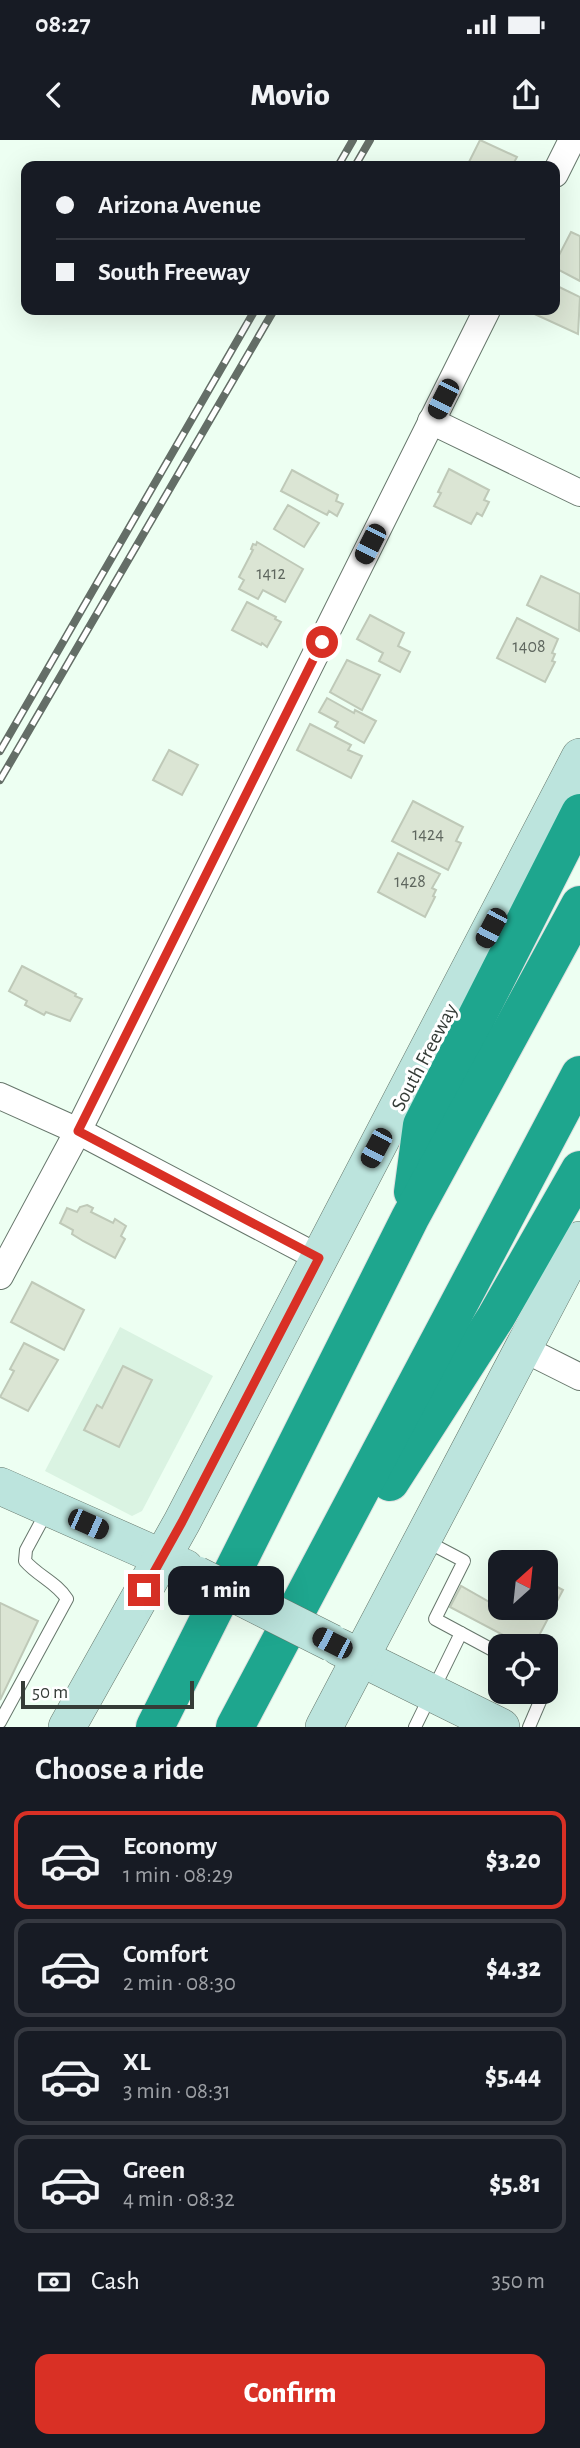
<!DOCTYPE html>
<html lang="en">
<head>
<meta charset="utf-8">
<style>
  body { margin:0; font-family:"Alegreya Sans",sans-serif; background:#20242c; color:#f1f3f6; height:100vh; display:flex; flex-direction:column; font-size:26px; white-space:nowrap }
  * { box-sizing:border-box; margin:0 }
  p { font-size:23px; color:#9ea1a6 }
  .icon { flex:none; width:38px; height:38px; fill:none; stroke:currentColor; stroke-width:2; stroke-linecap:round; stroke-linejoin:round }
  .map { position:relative; height:1587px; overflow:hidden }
  .panel { display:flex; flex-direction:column; background:#171b24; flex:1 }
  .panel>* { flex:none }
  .guide { position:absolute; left:21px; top:21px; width:539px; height:154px; border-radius:14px; box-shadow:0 7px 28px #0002; display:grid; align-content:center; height:154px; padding:0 35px; background:#171b24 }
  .needle { width:46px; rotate:27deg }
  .fabs { position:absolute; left:488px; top:1410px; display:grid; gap:14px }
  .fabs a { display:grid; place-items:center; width:70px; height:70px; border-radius:14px; background:#171b24; box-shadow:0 7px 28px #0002; font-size:35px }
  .scale { position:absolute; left:21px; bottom:18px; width:173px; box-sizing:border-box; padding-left:7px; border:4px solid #353c37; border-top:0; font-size:19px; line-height:24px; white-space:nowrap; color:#353c37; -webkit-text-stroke:5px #fff; paint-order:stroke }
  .end { position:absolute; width:32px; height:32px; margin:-16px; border:9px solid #d93025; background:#fff; box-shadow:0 0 0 4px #fff }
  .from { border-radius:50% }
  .bubble { position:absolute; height:49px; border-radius:14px; background:#171b24; box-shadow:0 7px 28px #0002; font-size:23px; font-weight:800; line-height:49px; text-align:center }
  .car { position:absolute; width:21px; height:42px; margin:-21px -10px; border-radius:9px; box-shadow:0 0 5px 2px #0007; background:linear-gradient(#222 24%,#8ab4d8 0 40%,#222 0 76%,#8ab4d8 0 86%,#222 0) }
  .guide b { display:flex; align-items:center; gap:24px; height:66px; font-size:26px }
  .guide b+b { border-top:2px solid #363941 }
  .guide i { width:18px; height:18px; background:#f1f3f6 }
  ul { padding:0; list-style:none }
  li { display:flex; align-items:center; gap:21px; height:98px; margin:0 14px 10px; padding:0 21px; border:4px solid #363941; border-radius:14px }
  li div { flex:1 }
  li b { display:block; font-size:26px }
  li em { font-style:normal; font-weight:800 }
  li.on { border-color:#d93025 }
  li>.icon { width:63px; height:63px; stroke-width:1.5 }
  h2 { padding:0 35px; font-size:32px; line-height:84px }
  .pay { display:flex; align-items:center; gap:18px; height:77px; padding:0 35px; font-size:26px }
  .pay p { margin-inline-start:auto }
  .button { display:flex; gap:14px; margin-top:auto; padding:14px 35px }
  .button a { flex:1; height:80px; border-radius:14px; background:#d93025; color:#fff; font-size:28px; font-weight:800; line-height:80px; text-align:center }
  .status { display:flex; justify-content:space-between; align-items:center; height:49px; padding:0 35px; background:#171b24; direction:ltr }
  .status svg { height:19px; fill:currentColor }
  header { display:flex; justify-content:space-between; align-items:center; height:91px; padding:0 35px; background:#171b24; font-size:32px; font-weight:800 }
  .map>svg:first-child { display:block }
</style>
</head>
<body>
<div class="status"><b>08:27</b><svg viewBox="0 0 49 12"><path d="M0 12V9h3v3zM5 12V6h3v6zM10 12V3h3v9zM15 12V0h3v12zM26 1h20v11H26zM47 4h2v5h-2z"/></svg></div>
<header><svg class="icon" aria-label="back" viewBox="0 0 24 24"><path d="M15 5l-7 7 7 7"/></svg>Movio<svg class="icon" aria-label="share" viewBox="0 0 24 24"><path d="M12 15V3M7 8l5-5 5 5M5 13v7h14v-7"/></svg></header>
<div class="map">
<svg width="580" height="1587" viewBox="0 0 580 1587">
  <rect width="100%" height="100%" fill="#edfff2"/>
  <!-- built -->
  <path fill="#daf3e2" d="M 120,1187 L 213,1236 L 142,1371 L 132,1376 L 45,1331 Z"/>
  <!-- building -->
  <g fill="#dbe5d4" stroke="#bfc9b8" stroke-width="2">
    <path d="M 480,0 L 517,17 L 512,26 L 467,26 Z"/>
    <path d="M 571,92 L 580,96 L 580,141 L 555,128 L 555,123 Z"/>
    <path d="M 555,145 L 580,157 L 578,194 L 528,171 L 555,170 Z"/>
    <path d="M 449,329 L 489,350 L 484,360 L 489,362 L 482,376 L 477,373 L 471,384 L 434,366 L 441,353 L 438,352 Z"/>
    <path d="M 292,330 L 338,355 L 336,361 L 343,364 L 337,376 L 329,371 L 327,375 L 281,351 Z"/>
    <path d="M 288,365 L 319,383 L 304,407 L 274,389 Z"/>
    <path d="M 257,402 L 303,429 L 285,462 L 263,450 L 258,459 L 239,449 L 244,440 L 239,437 L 253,410 L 251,409 L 253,404 L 256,405 Z"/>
    <path d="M 541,436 L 580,454 L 579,491 L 527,465 Z"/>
    <path d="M 247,462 L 276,477 L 275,479 L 281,482 L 267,507 L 262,503 L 261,505 L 232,490 Z"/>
    <path d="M 370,475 L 404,493 L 398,506 L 410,512 L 400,532 L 379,521 L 383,513 L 357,499 Z"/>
    <path d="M 517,478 L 558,499 L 552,513 L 555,514 L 552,521 L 555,522 L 545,542 L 497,518 Z"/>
    <path d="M 347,520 L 380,535 L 362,570 L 330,552 Z"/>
    <path d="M 327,558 L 354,573 L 355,570 L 376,581 L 364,603 L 335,587 L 338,582 L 319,572 Z"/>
    <path d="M 310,584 L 351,605 L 348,610 L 362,616 L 351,638 L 297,610 Z"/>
    <path d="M 169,610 L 198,625 L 182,655 L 153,640 Z"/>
    <path d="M 413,661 L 463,687 L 456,701 L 461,703 L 448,730 L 392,701 Z"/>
    <path d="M 398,713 L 440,734 L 432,748 L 436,750 L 433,756 L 435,757 L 425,777 L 378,752 Z"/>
    <path d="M 22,826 L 76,854 L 75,856 L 82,859 L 70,881 L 46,872 L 44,875 L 25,865 L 27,861 L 9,851 Z"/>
    <path d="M 87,1065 L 93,1068 L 91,1072 L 113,1083 L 115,1079 L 126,1086 L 121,1096 L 125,1099 L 115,1118 L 83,1101 L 72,1094 L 73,1090 L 60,1083 L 67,1068 L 77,1072 L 80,1067 Z"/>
    <path d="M 32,1142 L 84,1170 L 64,1210 L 11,1182 Z"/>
    <path d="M 24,1203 L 58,1220 L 28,1271 L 0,1257 L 14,1231 L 10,1229 Z"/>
    <path d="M 123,1226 L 152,1240 L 119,1307 L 84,1290 L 97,1265 L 102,1268 Z"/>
    <path d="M 546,1441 L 563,1450 L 533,1507 L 526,1507 L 450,1467 L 461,1446 L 500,1468 L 546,1468 Z"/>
    <path d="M 0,1463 L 38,1481 L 0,1560 Z"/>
  </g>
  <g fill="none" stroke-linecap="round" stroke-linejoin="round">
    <defs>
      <g id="lane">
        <path d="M 424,1400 L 464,1421 L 435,1479 L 500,1514"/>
        <path d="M 546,1538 L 550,1539 L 546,1548"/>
        <path d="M 0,1582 L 67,1459 C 57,1443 38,1436 25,1421 L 26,1410 L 47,1371"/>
        <path d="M 415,1587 L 461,1493"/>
        <path d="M 529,1587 L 544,1552"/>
      </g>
      <g id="street">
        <path d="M 555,34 L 572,0"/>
        <path d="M 431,281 L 580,353"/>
        <path d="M 0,956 L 78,991 L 319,1118"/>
        <path d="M 0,1136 L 78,991 L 487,170"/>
        <path d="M 522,1208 L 580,1237"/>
      </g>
      <g id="secondary">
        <path d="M 0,1346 L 185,1428"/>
        <path d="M 339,1507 L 501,1587"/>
        <path d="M 67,1587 L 182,1382 L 580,617"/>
        <path d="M 324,1587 L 580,1100"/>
      </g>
      <g id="highway">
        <path d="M 413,1052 L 422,985 L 580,673"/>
        <path d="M 390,1342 L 496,1177 L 580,1030"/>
        <path d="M 155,1587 L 410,1078 L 580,765"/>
        <path d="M 235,1587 L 580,935"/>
      </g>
    </defs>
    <!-- lane casing -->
    <use href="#lane" stroke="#66766b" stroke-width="14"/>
    <!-- street casing -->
    <use href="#street" stroke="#66766b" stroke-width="28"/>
    <!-- secondary casing -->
    <use href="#secondary" stroke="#66766b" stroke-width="38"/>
    <!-- highway casing -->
    <use href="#highway" stroke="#dfe0df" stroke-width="40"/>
    <!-- lane -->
    <use href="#lane" stroke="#fff" stroke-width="12"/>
    <!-- street -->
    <use href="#street" stroke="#fff" stroke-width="26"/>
    <!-- secondary -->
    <use href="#secondary" stroke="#bce4dd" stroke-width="37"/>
    <!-- highway -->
    <use href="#highway" stroke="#1ea68e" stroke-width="38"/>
    <defs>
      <g id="rail">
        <path d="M 338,26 L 353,0"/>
        <path d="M 355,26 L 370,0"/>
        <path d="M 0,611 L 255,170"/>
        <path d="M 0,640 L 274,170"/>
      </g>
    </defs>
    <!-- rail casing -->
    <use href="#rail" stroke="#646e67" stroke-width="8"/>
    <!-- rail -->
    <use href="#rail" stroke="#fff" stroke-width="5" stroke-dasharray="16" stroke-linecap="butt"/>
    <defs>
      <path id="secondary-bridge" d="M 197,1435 L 332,1503"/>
    </defs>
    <!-- secondary-bridge casing -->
    <use href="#secondary-bridge" stroke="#66766b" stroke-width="38" stroke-linecap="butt"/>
    <!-- secondary-bridge -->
    <use href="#secondary-bridge" stroke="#bce4dd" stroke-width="37"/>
  </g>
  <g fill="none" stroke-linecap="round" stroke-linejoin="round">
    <!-- route -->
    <path stroke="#d93025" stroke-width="9" d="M 144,1450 L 182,1382 L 319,1118 L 78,991 L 322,502"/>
  </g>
  <g text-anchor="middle" stroke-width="6" stroke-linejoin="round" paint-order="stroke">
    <!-- number labels -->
    <g font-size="18" fill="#5e665e">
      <text x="271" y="439">1412</text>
      <text x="529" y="512">1408</text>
      <text x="428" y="700">1424</text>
      <text x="410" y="747">1428</text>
    </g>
    <!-- street labels -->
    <g font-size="21" fill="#353c37" stroke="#fff">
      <text transform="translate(424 917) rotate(-62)" y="7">South Freeway</text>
    </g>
  </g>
</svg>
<div class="fabs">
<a><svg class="needle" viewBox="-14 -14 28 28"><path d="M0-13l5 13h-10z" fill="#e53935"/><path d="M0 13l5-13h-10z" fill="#9ea1a6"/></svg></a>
<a><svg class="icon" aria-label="locate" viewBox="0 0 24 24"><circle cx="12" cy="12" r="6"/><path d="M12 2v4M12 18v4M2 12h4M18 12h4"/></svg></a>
</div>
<div class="scale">50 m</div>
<i class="end from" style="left:322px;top:502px"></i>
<i class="end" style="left:144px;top:1450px"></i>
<div class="bubble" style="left:168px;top:1426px;width:116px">1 min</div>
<i class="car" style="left:443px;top:259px;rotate:207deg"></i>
<i class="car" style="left:370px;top:404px;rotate:207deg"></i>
<i class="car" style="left:491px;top:788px;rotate:208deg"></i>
<i class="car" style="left:376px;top:1008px;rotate:208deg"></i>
<i class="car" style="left:88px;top:1384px;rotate:114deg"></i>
<i class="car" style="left:332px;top:1503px;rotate:297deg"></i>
<div class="guide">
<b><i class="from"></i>Arizona Avenue</b>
<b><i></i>South Freeway</b>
</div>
</div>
<section class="panel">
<h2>Choose a ride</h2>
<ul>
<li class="on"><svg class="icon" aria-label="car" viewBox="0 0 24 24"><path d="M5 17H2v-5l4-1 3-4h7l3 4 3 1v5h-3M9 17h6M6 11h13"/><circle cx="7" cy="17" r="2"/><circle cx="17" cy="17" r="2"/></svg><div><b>Economy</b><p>1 min · 08:29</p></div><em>$3.20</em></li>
<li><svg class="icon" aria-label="car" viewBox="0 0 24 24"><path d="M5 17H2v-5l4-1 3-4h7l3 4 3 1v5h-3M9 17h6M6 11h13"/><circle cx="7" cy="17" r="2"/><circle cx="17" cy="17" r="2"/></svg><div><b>Comfort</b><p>2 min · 08:30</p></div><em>$4.32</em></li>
<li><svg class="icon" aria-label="car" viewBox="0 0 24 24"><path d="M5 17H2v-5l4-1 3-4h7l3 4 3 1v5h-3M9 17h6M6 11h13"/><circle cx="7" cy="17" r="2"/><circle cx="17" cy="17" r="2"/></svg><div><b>XL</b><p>3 min · 08:31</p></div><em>$5.44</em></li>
<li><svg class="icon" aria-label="car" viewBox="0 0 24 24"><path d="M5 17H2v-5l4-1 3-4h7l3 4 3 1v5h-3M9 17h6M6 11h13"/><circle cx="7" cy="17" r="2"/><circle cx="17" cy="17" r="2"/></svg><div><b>Green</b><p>4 min · 08:32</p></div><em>$5.81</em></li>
</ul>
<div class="pay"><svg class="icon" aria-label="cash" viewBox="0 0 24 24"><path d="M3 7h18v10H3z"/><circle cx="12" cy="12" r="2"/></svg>Cash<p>350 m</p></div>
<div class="button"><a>Confirm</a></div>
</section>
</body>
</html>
